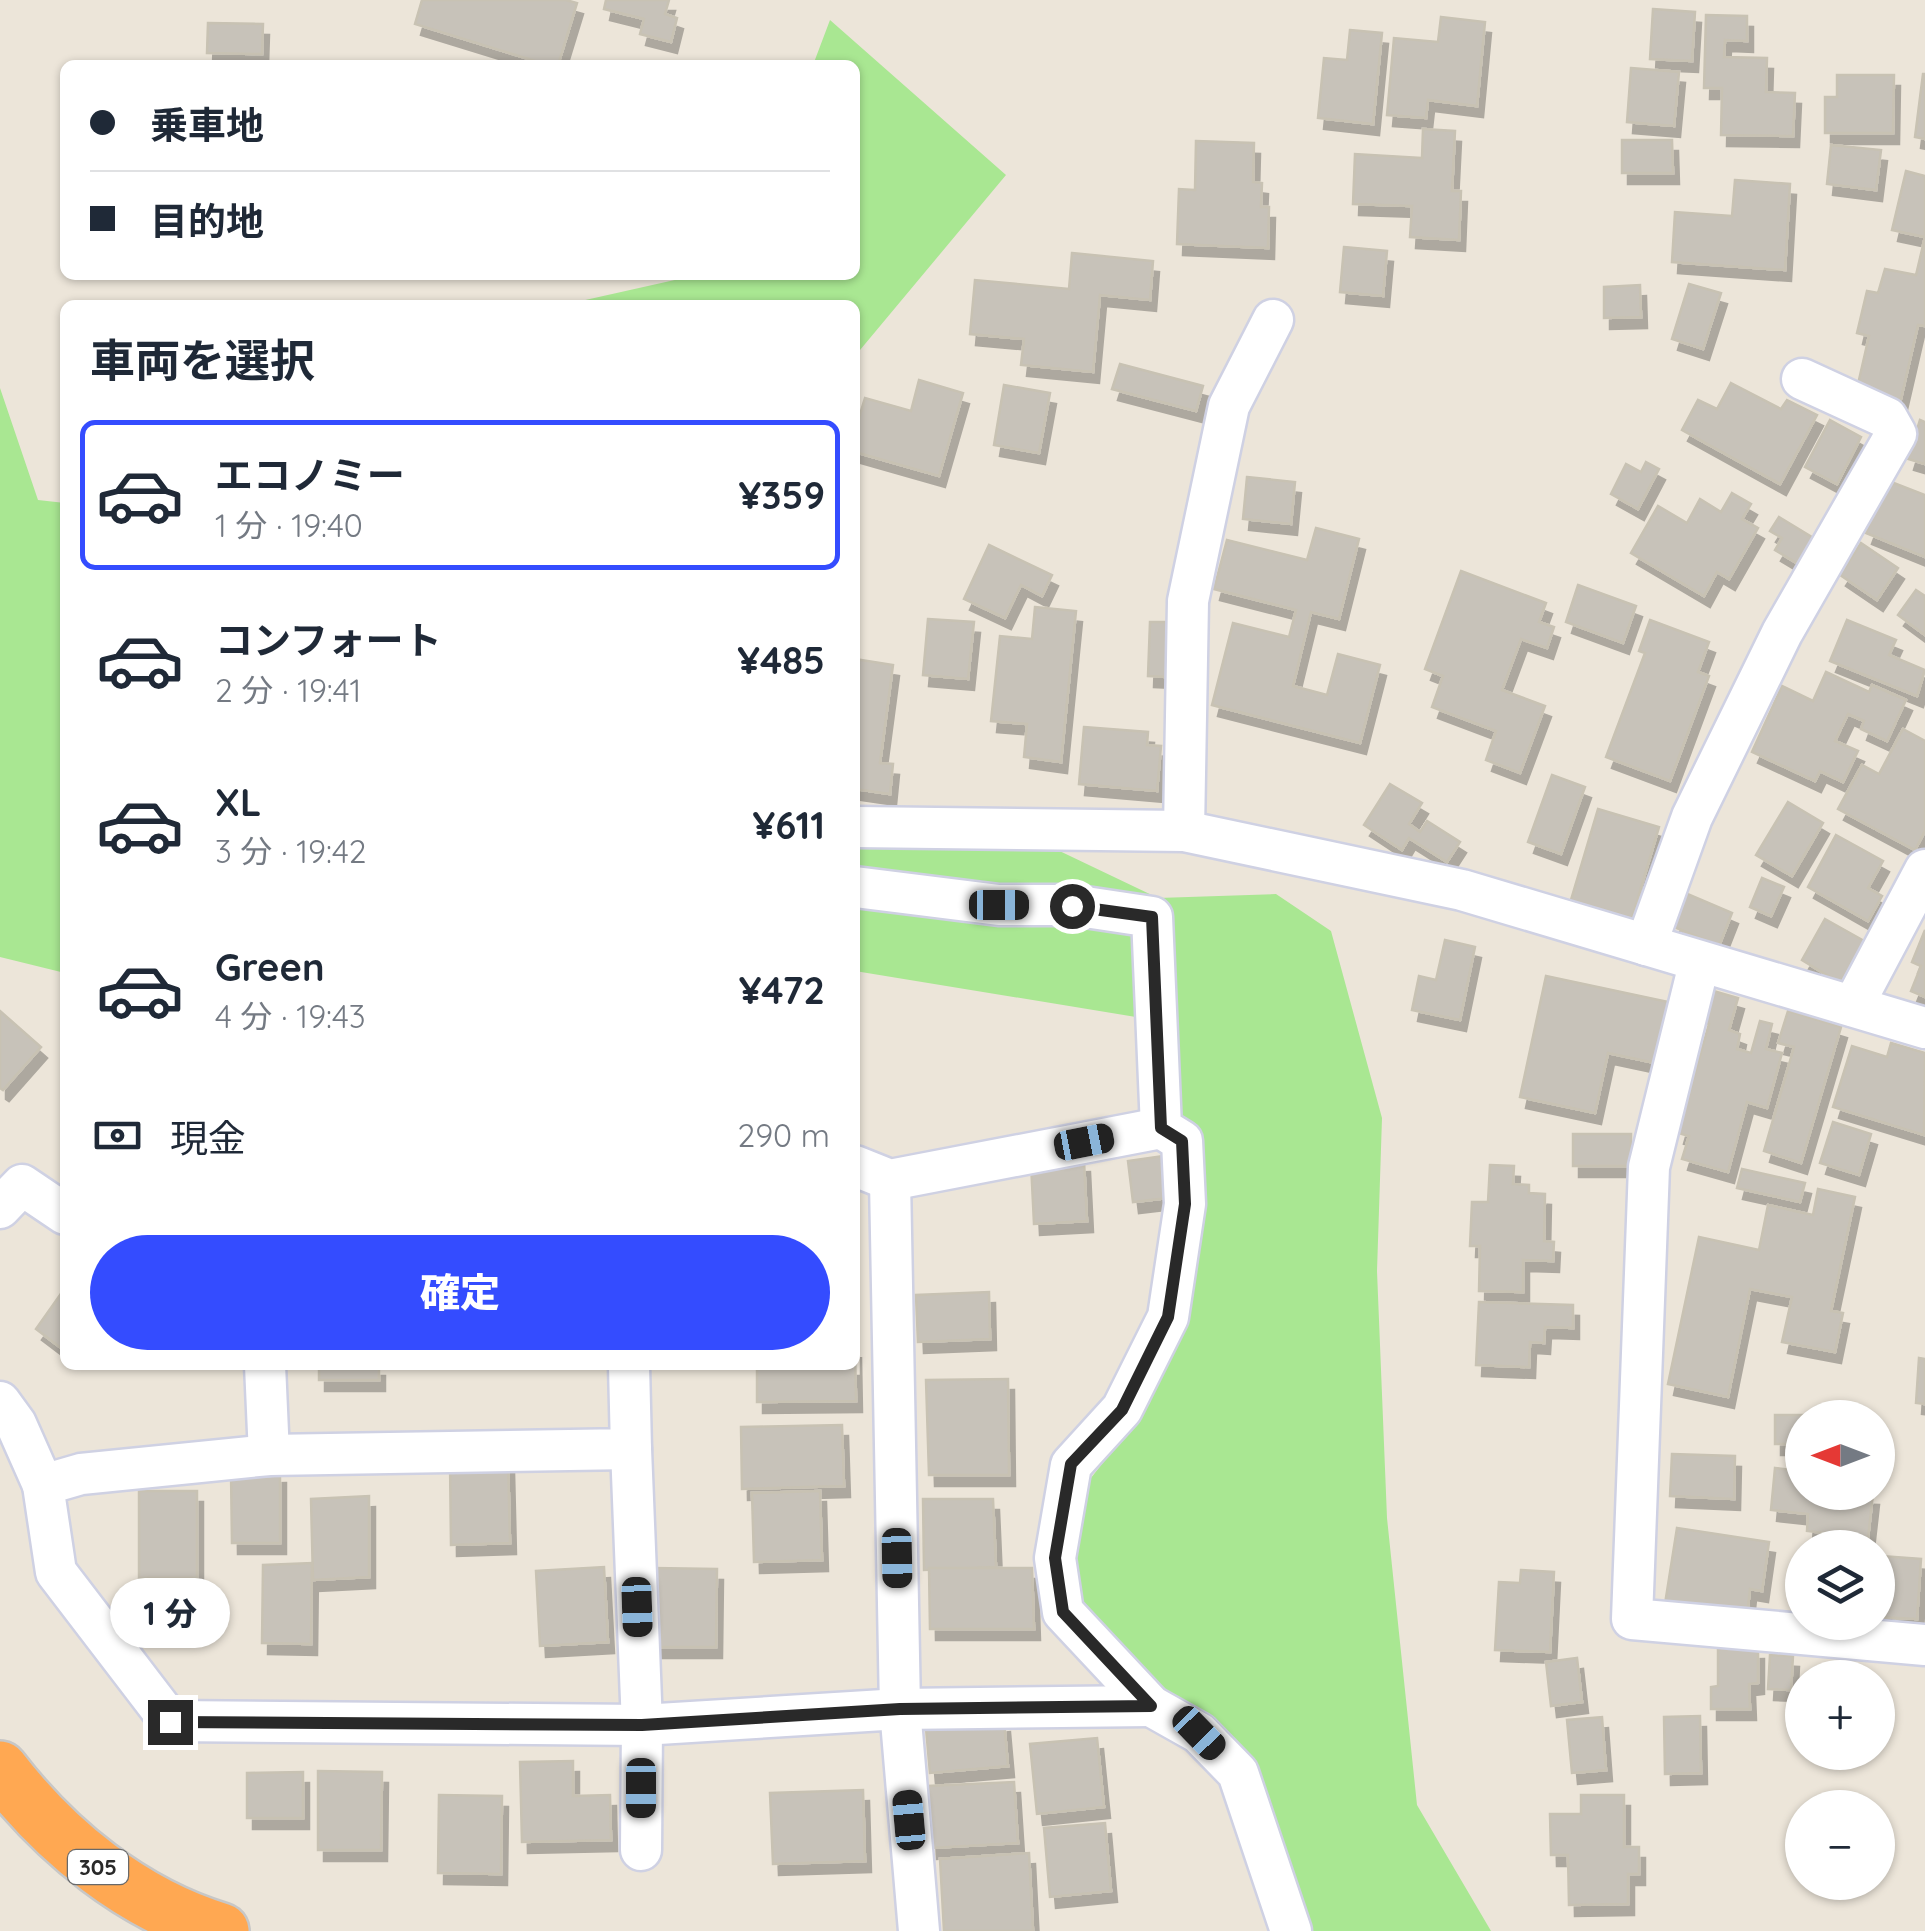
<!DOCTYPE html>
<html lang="ja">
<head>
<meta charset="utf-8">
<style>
  body { margin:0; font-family:Quicksand,"Noto Sans JP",sans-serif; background:#f6f6f7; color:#1f2937; height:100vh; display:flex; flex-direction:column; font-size:38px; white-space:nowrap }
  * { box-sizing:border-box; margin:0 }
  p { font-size:32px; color:#747a83 }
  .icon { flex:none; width:55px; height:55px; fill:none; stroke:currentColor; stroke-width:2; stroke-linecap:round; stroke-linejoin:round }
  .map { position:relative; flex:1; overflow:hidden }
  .panel { position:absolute; left:60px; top:300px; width:800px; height:1070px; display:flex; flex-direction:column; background:#fff; border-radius:15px; box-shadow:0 2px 8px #0004 }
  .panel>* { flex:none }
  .top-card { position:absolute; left:60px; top:60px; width:800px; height:220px; border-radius:15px; box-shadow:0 2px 8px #0004; display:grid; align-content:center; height:220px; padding:0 30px; background:#fff }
  .needle { width:65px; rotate:270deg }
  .controls { position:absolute; left:1785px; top:1400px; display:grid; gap:20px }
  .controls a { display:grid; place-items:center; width:110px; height:110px; border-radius:50%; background:#fff; box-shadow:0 2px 8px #0004; font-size:50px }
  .end { position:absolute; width:45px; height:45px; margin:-22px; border:12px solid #292929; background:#fff; box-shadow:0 0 0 5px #fff }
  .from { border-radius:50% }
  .bubble { position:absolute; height:70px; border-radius:35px; background:#fff; box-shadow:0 2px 8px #0004; font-size:32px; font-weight:800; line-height:70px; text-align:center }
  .car { position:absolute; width:30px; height:60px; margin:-30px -15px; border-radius:12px; box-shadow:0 0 8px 2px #0007; background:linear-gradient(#222 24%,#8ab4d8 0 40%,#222 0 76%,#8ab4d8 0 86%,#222 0) }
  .top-card b { display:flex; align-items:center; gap:35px; height:95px; font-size:38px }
  .top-card b+b { border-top:2px solid #e0e1e3 }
  .top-card i { width:25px; height:25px; background:#1f2937 }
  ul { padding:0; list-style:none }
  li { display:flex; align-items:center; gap:30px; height:150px; margin:0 20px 15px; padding:0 10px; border:5px solid transparent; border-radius:15px }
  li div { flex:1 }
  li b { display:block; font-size:38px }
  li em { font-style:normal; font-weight:800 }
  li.active { border-color:#344cff }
  li>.icon { width:90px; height:90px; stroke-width:1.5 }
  h2 { padding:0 30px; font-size:45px; line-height:120px }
  .pay { display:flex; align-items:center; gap:25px; height:110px; padding:0 30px; font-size:38px }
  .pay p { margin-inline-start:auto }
  .button { display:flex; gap:20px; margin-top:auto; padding:20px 30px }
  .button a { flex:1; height:115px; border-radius:60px; background:#344cff; color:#fff; font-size:40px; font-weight:800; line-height:115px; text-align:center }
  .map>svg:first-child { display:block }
</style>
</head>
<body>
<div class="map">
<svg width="1925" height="1931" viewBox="0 0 1925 1931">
  <defs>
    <filter id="shadow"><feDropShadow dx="6" dy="11" stdDeviation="0" flood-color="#0004"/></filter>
  </defs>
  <rect width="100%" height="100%" fill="#ece5d9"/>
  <!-- green -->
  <g fill="#a9e792">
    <path d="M 830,20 L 1006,175 L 855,356 L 855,305 L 563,305 L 697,275 L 855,275 L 855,65 L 813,65 Z"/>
    <path d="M 0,388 L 38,500 L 65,503 L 65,973 L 0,957 Z"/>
    <path d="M 855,842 L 1047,845 L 1158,898 L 1276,894 L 1331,931 L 1382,1118 L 1377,1271 L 1387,1518 L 1417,1805 L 1491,1931 L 1292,1931 L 1260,1817 L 1059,1614 L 1061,1516 L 1150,1403 L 1194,1200 L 1142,1018 L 855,971 Z"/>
  </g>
  <!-- building -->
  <g fill="#c7c2b9" stroke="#c8c2b3" stroke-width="2.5" filter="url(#shadow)">
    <path d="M 422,0 L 566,0 L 577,3 L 558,65 L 548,65 L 415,24 Z"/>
    <path d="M 606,0 L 669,0 L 665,14 L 677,18 L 671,42 L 640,34 L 644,19 L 604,9 Z"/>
    <path d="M 1653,9 L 1695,12 L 1692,61 L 1650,59 Z"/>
    <path d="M 1706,15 L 1747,16 L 1747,41 L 1725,40 L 1724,57 L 1767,58 L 1766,92 L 1795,93 L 1793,136 L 1721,135 L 1722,88 L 1704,88 Z"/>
    <path d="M 1441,17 L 1485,22 L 1477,106 L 1428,100 L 1426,118 L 1387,115 L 1394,38 L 1438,42 Z"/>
    <path d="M 208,23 L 263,24 L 262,54 L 207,53 Z"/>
    <path d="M 1350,30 L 1382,33 L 1373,124 L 1318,118 L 1324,58 L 1347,60 Z"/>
    <path d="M 1631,68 L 1679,72 L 1674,126 L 1627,122 Z"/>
    <path d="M 1923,74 L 1925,74 L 1925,139 L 1915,137 Z"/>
    <path d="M 1837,75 L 1894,75 L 1893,133 L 1825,133 L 1825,97 L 1837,97 Z"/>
    <path d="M 1423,129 L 1455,131 L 1452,191 L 1461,191 L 1459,240 L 1410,237 L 1412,206 L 1353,204 L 1355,154 L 1422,158 Z"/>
    <path d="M 1622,140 L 1672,140 L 1673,173 L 1622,173 Z"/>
    <path d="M 1196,141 L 1254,143 L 1253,182 L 1262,183 L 1261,207 L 1269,207 L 1268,248 L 1177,244 L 1179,189 L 1195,190 Z"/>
    <path d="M 1831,145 L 1881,150 L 1876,190 L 1827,184 Z"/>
    <path d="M 1906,171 L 1925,176 L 1925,326 L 1918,325 L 1900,403 L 1856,393 L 1869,336 L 1857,333 L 1867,291 L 1878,293 L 1885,269 L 1916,275 L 1925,237 L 1892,230 Z"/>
    <path d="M 1735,180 L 1790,184 L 1785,270 L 1672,262 L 1675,212 L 1732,216 Z"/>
    <path d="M 1344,247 L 1387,251 L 1383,296 L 1340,292 Z"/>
    <path d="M 1072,253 L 1153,261 L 1150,300 L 1100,295 L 1093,372 L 1021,365 L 1024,339 L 970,334 L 975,280 L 1069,289 Z"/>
    <path d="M 1689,284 L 1721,293 L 1703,349 L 1672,339 Z"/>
    <path d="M 1640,285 L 1641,317 L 1604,318 L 1604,287 Z"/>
    <path d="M 1120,364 L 1203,386 L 1196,411 L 1112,389 Z"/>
    <path d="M 919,380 L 963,393 L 939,476 L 855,452 L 855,431 L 865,398 L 911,411 Z"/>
    <path d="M 1731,383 L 1781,409 L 1787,400 L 1817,415 L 1780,484 L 1682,430 L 1698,400 L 1717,409 Z"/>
    <path d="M 1004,385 L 1050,393 L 1039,453 L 994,445 Z"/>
    <path d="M 1830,420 L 1861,437 L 1837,484 L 1805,467 Z"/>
    <path d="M 1920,420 L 1925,422 L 1925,464 L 1908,459 Z"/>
    <path d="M 1646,462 L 1659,469 L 1638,509 L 1611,494 L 1626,464 L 1641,472 Z"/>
    <path d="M 1247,477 L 1295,482 L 1291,524 L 1243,519 Z"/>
    <path d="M 1886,480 L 1925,495 L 1925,557 L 1866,533 Z"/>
    <path d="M 1732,493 L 1751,504 L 1742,519 L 1758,528 L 1729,579 L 1717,572 L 1704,596 L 1631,553 L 1658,506 L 1687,523 L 1700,499 L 1721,512 Z"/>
    <path d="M 1779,517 L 1815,539 L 1800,565 L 1775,550 L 1782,538 L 1770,531 Z"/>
    <path d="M 1316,528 L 1359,539 L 1339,619 L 1311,612 L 1293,686 L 1327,695 L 1338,654 L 1380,665 L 1360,743 L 1212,705 L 1233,623 L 1289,637 L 1296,610 L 1214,589 L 1227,540 L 1307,560 Z"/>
    <path d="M 1861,543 L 1898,568 L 1877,600 L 1840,575 Z"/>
    <path d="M 989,545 L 1052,575 L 1042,596 L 1021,585 L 1005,618 L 964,599 Z"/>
    <path d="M 1461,571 L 1546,603 L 1539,622 L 1554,627 L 1547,648 L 1521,639 L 1502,690 L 1545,706 L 1520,773 L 1486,760 L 1496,731 L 1432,707 L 1443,676 L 1425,669 Z"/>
    <path d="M 1578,585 L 1636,606 L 1623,643 L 1566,622 Z"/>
    <path d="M 1916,590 L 1925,596 L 1925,635 L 1898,615 Z"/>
    <path d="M 1035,607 L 1076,611 L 1061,762 L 1024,757 L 1027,724 L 991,721 L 1000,636 L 1032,639 Z"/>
    <path d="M 928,619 L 974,622 L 968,679 L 923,675 Z"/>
    <path d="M 1650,620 L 1709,642 L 1698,672 L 1709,676 L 1670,781 L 1606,757 L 1645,653 L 1639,651 Z"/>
    <path d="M 1847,620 L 1896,640 L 1889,655 L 1925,670 L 1917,696 L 1830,661 Z"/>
    <path d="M 1150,622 L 1169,622 L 1167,677 L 1148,676 Z"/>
    <path d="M 855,659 L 893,665 L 880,763 L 893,764 L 890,794 L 855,789 Z"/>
    <path d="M 1826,672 L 1869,692 L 1872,685 L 1906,700 L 1887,741 L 1861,729 L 1864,721 L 1848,714 L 1835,741 L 1858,751 L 1843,782 L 1820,771 L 1815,781 L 1752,752 L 1782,686 L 1813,701 Z"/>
    <path d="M 1084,727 L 1148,732 L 1147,745 L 1161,746 L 1157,791 L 1079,784 Z"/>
    <path d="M 1903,729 L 1925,741 L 1925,831 L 1915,850 L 1838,809 L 1862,765 L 1879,774 Z"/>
    <path d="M 1552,775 L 1585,787 L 1561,854 L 1528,842 Z"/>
    <path d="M 1390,784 L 1422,803 L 1409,824 L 1420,832 L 1427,821 L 1460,842 L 1447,862 L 1409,838 L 1402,850 L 1364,825 Z"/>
    <path d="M 1788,802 L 1823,823 L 1792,876 L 1756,855 Z"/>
    <path d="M 1598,809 L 1659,827 L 1632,918 L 1571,900 Z"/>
    <path d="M 1836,835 L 1883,861 L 1868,888 L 1882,896 L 1868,921 L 1808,887 Z"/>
    <path d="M 1762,878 L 1784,887 L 1771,916 L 1750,907 Z"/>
    <path d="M 1685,893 L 1732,913 L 1719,946 L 1672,926 Z"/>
    <path d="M 1825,919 L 1864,941 L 1840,983 L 1802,960 Z"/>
    <path d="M 1925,930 L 1925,997 L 1911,991 L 1921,966 L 1912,962 Z"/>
    <path d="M 1445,940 L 1475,947 L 1460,1020 L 1412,1010 L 1419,976 L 1436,980 Z"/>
    <path d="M 1546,976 L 1668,1002 L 1655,1063 L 1608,1053 L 1595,1113 L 1520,1097 Z"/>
    <path d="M 1710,990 L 1738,998 L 1729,1030 L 1740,1034 L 1737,1049 L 1751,1053 L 1760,1021 L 1772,1024 L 1766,1049 L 1782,1053 L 1767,1108 L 1747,1102 L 1728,1172 L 1682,1159 L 1689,1136 L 1678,1133 L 1709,1024 L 1702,1022 Z"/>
    <path d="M 0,1011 L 41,1047 L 3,1090 L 0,1088 Z"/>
    <path d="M 1788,1011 L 1841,1027 L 1801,1163 L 1764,1151 L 1794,1047 L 1778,1043 Z"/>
    <path d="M 1891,1043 L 1925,1053 L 1924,1135 L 1833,1107 L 1852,1046 L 1887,1057 Z"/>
    <path d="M 1833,1122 L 1871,1134 L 1859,1175 L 1820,1163 Z"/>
    <rect x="1573" y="1134" width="58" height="32"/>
    <path d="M 1171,1155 L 1177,1197 L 1133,1202 L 1128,1161 Z"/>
    <path d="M 1084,1161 L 1087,1221 L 1034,1224 L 1031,1163 Z"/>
    <path d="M 1490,1165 L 1514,1166 L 1513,1184 L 1529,1185 L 1529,1193 L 1545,1194 L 1544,1241 L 1554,1242 L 1553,1261 L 1523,1260 L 1523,1292 L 1479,1291 L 1480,1246 L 1470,1246 L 1472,1202 L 1488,1202 Z"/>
    <path d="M 1742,1169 L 1805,1183 L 1800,1202 L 1737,1188 Z"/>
    <path d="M 1818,1189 L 1855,1197 L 1831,1311 L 1843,1313 L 1835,1352 L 1782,1342 L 1792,1297 L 1750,1289 L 1728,1397 L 1668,1384 L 1699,1237 L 1759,1250 L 1768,1205 L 1813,1215 Z"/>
    <path d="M 65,1288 L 65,1351 L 36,1329 Z"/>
    <path d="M 989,1292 L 990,1339 L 918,1342 L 916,1295 Z"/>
    <path d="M 1479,1302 L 1573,1305 L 1573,1328 L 1545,1327 L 1544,1343 L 1530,1342 L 1529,1367 L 1476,1365 Z"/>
    <path d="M 855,1346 L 856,1401 L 757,1402 L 757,1365 L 855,1365 Z"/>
    <path d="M 1919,1358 L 1925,1359 L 1925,1404 L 1916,1403 Z"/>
    <rect x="319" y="1365" width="60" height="15"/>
    <path d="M 1008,1379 L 1009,1475 L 929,1475 L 926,1380 Z"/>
    <path d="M 1775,1415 L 1863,1415 L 1863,1418 L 1802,1418 L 1802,1444 L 1775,1444 Z"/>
    <path d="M 842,1425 L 844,1486 L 742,1489 L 741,1427 Z"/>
    <path d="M 1672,1454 L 1735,1456 L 1734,1499 L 1670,1496 Z"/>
    <path d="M 508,1460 L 510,1543 L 451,1545 L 450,1462 Z"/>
    <path d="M 1775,1468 L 1802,1471 L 1802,1492 L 1873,1494 L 1868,1538 L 1807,1531 L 1808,1514 L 1771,1510 Z"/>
    <path d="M 280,1472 L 280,1543 L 232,1543 L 231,1473 Z"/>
    <rect x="139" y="1491" width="58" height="87"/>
    <path d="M 820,1491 L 822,1560 L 754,1562 L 752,1493 Z"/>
    <path d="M 369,1496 L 369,1577 L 313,1580 L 311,1499 Z"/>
    <path d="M 923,1499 L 993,1499 L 996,1567 L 924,1570 Z"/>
    <path d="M 1677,1528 L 1769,1542 L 1762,1591 L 1750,1589 L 1747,1616 L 1665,1604 Z"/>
    <path d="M 1881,1556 L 1921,1559 L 1917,1619 L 1878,1617 Z"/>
    <path d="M 312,1563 L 311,1644 L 262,1643 L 263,1565 Z"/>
    <path d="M 604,1567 L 608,1642 L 540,1646 L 536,1571 Z"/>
    <path d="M 653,1568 L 717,1569 L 716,1647 L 653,1647 Z"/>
    <path d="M 929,1568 L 1032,1568 L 1034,1629 L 930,1629 Z"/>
    <path d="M 1521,1570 L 1554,1572 L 1550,1652 L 1495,1650 L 1499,1582 L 1520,1583 Z"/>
    <path d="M 1758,1648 L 1758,1683 L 1749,1684 L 1750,1709 L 1711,1709 L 1711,1687 L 1718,1686 L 1718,1649 Z"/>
    <path d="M 1770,1655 L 1793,1656 L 1791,1690 L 1768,1689 Z"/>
    <path d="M 1577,1658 L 1582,1702 L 1551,1706 L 1546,1662 Z"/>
    <path d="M 1700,1716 L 1701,1773 L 1665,1774 L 1664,1717 Z"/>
    <path d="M 1602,1717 L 1606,1770 L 1572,1773 L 1567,1720 Z"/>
    <path d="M 1004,1721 L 1008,1766 L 930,1773 L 926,1728 Z"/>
    <path d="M 1097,1738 L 1104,1807 L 1037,1814 L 1030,1744 Z"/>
    <path d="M 573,1761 L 573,1796 L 610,1795 L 611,1840 L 522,1842 L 520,1762 Z"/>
    <path d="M 318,1771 L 382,1772 L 381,1850 L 318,1850 Z"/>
    <path d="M 303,1772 L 303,1818 L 247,1818 L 247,1773 Z"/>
    <path d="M 1014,1782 L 1018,1843 L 931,1848 L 928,1786 Z"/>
    <path d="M 863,1790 L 865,1861 L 773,1864 L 770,1793 Z"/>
    <path d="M 439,1795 L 502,1796 L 501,1874 L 438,1873 Z"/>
    <path d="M 1581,1795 L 1624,1795 L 1624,1847 L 1639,1847 L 1639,1874 L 1628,1874 L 1628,1904 L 1569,1905 L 1568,1855 L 1551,1855 L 1550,1814 L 1581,1814 Z"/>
    <path d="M 1105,1823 L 1111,1891 L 1050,1897 L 1044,1828 Z"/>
    <path d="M 1029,1853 L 1033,1931 L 944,1931 L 940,1859 Z"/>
  </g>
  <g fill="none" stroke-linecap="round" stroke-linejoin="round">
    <defs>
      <g id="street">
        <path d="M 855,827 L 1184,831 L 1462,890 L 1925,1028"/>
        <path d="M 1184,831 L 1188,601 L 1229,406 L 1273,320"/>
        <path d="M 855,887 L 999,905 L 1072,905 L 1152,917 L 1161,1128 L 1182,1141 L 1185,1204 L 1168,1317 L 1122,1409 L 1071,1465 L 1055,1558 L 1063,1612 L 1151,1706 L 1199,1733 L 1238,1773 L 1291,1931"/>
        <path d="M 1646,945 L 1692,817 L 1782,633 L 1896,434 L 1887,418 L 1802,379"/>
        <path d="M 1699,964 L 1649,1167 L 1632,1619 L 1925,1645"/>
        <path d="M 1853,1006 L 1925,870"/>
        <path d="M 855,1166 L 890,1180 L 1161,1128"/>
        <path d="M 890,1180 L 900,1709 L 919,1931"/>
        <path d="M 0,1208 L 22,1185 L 65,1214"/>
        <path d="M 265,1365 L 269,1455"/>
        <path d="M 629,1365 L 631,1449 L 269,1455 L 81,1474 L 43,1485 L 56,1572 L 170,1721 L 642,1725 L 900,1709 L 1151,1706"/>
        <path d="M 0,1402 L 16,1424 L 43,1485"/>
        <path d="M 631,1449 L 642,1725 L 641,1850"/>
      </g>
      <path id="highway" d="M 0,1769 C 56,1842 132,1904 221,1931"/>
    </defs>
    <!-- street casing -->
    <use href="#street" stroke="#cfd1e3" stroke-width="45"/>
    <!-- highway casing -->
    <use href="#highway" stroke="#c7c7c7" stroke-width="60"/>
    <!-- street -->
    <use href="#street" stroke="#fff" stroke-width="40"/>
    <!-- highway -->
    <use href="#highway" stroke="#ffa852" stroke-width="55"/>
  </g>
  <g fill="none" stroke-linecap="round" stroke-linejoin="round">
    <!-- route -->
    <path stroke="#292929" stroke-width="12" d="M 170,1722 L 642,1725 L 900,1709 L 1151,1706 L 1063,1612 L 1055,1558 L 1071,1464 L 1122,1410 L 1168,1317 L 1185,1204 L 1182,1141 L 1161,1128 L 1152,917 L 1072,906"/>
  </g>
  <g text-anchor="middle" stroke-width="8" stroke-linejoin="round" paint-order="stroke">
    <!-- shield labels -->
    <rect fill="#fff" stroke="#696969" stroke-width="2.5" x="68" y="1850" width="60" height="34" rx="8"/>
    <g font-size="22" font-weight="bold" fill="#292929">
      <text x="98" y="1875">305</text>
    </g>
  </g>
</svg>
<div class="controls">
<a><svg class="needle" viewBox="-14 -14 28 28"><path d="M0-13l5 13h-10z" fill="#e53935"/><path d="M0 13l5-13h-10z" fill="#747a83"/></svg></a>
<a><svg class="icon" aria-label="layers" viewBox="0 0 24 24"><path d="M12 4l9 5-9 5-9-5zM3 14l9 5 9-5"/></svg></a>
<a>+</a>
<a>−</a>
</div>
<i class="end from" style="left:1072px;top:906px"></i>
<i class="end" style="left:170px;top:1722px"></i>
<div class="bubble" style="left:110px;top:1578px;width:120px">1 分</div>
<i class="car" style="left:999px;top:905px;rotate:90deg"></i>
<i class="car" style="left:1084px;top:1142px;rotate:79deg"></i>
<i class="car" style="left:897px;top:1558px;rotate:179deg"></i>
<i class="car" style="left:637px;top:1607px;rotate:178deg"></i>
<i class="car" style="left:1199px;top:1733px;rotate:136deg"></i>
<i class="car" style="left:641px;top:1788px;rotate:180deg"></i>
<i class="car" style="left:909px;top:1820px;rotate:355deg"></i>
<div class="top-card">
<b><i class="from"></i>乗車地</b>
<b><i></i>目的地</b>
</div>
<section class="panel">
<h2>車両を選択</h2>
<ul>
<li class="active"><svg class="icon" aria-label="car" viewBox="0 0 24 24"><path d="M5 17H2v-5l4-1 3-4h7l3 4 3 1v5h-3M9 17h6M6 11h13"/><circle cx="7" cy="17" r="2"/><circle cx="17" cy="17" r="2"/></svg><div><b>エコノミー</b><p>1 分 · 19:40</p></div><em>¥359</em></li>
<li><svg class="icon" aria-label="car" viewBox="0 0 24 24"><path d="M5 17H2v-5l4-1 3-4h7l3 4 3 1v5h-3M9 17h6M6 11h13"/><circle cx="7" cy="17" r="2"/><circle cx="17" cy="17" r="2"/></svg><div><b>コンフォート</b><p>2 分 · 19:41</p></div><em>¥485</em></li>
<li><svg class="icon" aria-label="car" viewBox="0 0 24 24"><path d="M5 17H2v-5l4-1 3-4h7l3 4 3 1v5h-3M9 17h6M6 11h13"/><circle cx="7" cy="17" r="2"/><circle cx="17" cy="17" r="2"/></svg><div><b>XL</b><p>3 分 · 19:42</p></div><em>¥611</em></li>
<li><svg class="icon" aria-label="car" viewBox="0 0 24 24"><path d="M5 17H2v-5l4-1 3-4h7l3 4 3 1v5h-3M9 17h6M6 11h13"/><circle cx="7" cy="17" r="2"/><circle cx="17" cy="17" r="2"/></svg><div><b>Green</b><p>4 分 · 19:43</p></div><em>¥472</em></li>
</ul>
<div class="pay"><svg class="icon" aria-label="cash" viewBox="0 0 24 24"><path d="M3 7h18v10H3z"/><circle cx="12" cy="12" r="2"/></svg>現金<p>290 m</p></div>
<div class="button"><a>確定</a></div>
</section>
</div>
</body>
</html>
